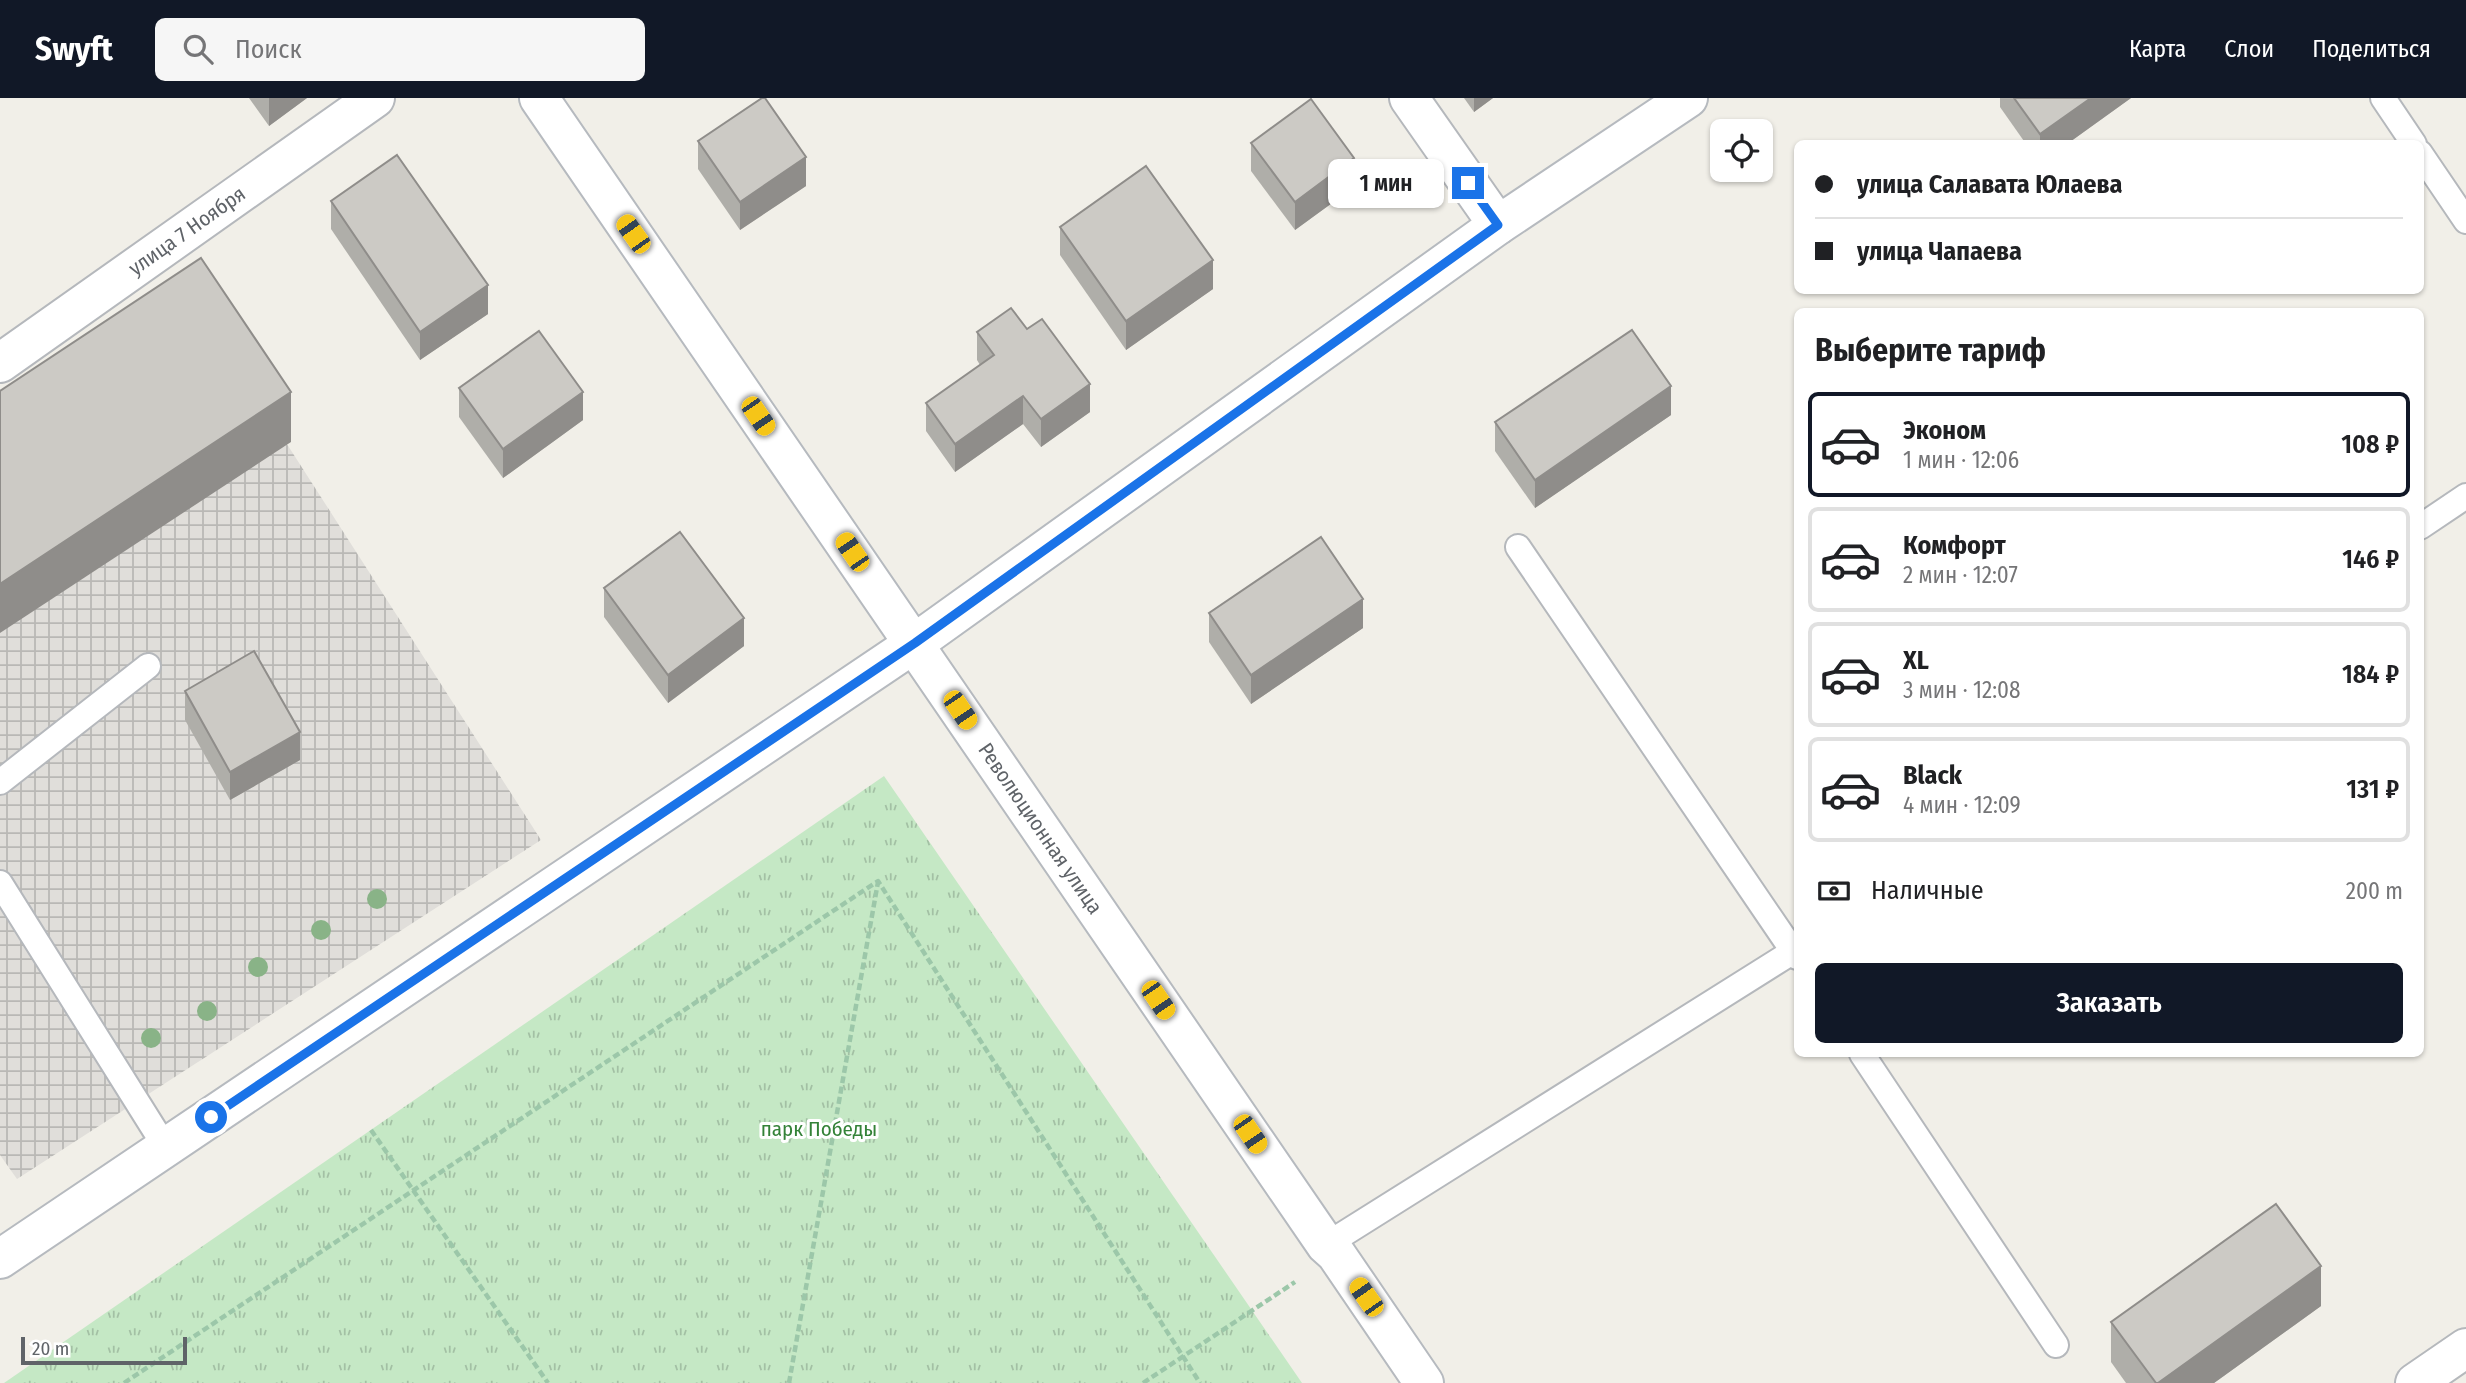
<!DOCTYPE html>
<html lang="ru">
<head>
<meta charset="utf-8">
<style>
  body { margin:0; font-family:"Fira Sans Condensed",sans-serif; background:#f6f6f6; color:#202124; height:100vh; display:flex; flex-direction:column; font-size:26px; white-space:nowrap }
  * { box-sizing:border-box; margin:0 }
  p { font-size:23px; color:#757577 }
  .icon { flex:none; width:38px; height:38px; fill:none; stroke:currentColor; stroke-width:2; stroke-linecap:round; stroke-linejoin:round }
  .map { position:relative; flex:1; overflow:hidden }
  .panel { position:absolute; left:1794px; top:210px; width:630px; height:749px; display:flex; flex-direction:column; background:#fff; border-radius:10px; box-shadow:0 2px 5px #0004 }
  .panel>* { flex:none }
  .guide { position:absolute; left:1794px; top:42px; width:630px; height:154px; border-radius:10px; box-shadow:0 2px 5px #0004; display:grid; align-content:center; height:154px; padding:0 21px; background:#fff }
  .buttons { position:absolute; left:1710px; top:21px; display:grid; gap:14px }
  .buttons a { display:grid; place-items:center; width:63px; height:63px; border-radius:10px; background:#fff; box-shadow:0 2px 5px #0004; font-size:35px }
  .scale { position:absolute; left:21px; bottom:18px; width:166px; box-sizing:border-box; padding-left:7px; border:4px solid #5f6368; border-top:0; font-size:19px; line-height:24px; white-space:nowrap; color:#5f6368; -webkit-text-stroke:5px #fff; paint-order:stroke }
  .end { position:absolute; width:32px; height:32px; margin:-16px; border:9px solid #1a73e8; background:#fff; box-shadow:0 0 0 4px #fff }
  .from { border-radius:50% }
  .bubble { position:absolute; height:49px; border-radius:10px; background:#fff; box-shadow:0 2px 5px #0004; font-size:23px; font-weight:600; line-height:49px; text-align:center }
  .car { position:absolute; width:21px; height:42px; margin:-21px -10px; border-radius:9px; box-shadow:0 0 5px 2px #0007; background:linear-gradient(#f5c518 24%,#345 0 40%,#f5c518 0 76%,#345 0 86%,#f5c518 0) }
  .guide b { display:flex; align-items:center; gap:24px; height:66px; font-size:26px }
  .guide b+b { border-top:2px solid #e0e0e0 }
  .guide i { width:18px; height:18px; background:#202124 }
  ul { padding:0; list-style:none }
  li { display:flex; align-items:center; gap:21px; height:105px; margin:0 14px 10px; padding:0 7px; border:4px solid #e0e0e0; border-radius:10px }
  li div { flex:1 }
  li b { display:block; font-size:26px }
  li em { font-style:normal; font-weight:600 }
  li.current { border-color:#111827 }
  li>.icon { width:63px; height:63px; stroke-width:1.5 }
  h2 { padding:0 21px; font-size:32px; line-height:84px }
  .pay { display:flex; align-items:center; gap:18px; height:77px; padding:0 21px; font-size:26px }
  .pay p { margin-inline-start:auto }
  .cta { display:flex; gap:14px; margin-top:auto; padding:14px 21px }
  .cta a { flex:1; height:80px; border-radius:10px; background:#111827; color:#fff; font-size:28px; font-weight:600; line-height:80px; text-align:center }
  header { display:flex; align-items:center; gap:42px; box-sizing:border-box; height:98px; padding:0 35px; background:#111827; color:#fff }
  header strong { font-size:33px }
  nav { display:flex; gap:38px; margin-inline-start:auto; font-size:24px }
  .search { width:490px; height:63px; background:#f6f6f6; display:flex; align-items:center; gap:18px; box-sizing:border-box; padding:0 24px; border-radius:10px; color:#757577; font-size:26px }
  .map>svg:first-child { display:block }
</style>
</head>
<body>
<header>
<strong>Swyft</strong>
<div class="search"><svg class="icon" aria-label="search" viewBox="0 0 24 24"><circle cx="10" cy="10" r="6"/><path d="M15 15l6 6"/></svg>Поиск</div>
<nav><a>Карта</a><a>Слои</a><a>Поделиться</a></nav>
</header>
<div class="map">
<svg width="2466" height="1285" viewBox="0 0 2466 1285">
  <defs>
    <pattern id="industrial-grid" width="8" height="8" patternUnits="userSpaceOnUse" patternTransform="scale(1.75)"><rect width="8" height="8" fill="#e0deda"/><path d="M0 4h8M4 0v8" fill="none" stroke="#b9b8b5"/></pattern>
    <pattern id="park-tufts" width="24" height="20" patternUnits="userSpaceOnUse" patternTransform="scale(1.75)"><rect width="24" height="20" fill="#c5e8c5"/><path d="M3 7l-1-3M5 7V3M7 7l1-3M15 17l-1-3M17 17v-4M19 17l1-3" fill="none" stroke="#a3c0a4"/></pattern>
  </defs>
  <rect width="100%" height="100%" fill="#f1efe8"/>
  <!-- industrial -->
  <path fill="url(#industrial-grid)" d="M 181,181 L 541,742 L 17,1081 L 0,1057 L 0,302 Z"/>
  <!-- park -->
  <path fill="url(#park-tufts)" d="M 884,678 L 1302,1285 L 4,1285 Z"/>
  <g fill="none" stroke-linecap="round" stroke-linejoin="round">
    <defs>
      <g id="lane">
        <path d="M 2383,0 L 2414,46"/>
        <path d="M 2420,55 L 2466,123"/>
        <path d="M 2420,429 L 2466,398"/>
        <path d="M 1518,449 L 1797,859"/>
        <path d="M 0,684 L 148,568"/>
        <path d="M 0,785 L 166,1050"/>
        <path d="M 1862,956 L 2056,1247"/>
        <path d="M 1326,1147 L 1797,851"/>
      </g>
      <g id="street">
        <path d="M 1409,0 L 1498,127"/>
        <path id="s1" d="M 0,265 L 375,0"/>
        <path d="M 2415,1285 L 2466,1250"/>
      </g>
      <g id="secondary">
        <path id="s2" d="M 539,0 L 1326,1147 L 1336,1156 L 1424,1285"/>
        <path d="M 0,1161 L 915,545 L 1498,127 L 1688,0"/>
      </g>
    </defs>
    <!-- lane casing -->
    <use href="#lane" stroke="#b5b8bc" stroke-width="28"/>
    <!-- street casing -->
    <use href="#street" stroke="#b5b8bc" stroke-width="42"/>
    <!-- secondary casing -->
    <use href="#secondary" stroke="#b6babf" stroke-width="42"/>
    <!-- path -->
    <g stroke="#9cc7a9" stroke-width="4.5" stroke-dasharray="7 3.5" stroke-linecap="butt">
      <path d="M 371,1032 L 548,1285"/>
      <path d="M 124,1285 L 878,783 L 1200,1285"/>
      <path d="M 789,1285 L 878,784"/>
      <path d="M 1143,1285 L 1295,1184"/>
    </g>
    <!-- lane -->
    <use href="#lane" stroke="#fff" stroke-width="24"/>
    <!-- street -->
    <use href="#street" stroke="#fff" stroke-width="38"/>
    <!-- secondary -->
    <use href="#secondary" stroke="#fff" stroke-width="38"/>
  </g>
  <!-- trees -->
  <g fill="#89b387">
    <circle cx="377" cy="801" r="10"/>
    <circle cx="321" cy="832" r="10"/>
    <circle cx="258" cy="869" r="10"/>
    <circle cx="207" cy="913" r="10"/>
    <circle cx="151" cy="940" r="10"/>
  </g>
  <!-- wall -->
  <g fill="#afaea9">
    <path d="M 249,0 L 307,0 L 269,28 Z"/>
    <path d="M 1464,0 L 1493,0 L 1474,14 Z"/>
    <path d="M 2000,0 L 2131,0 L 2067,46 L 2026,46 L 2000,9 Z"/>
    <path d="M 698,43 L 806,88 L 740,132 L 698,71 Z"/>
    <path d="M 1251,45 L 1354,89 L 1295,132 L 1251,73 Z"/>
    <path d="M 331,103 L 488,216 L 420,262 L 331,131 Z"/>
    <path d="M 1060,129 L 1213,191 L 1126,252 L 1060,157 Z"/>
    <path d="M 977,234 L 1090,314 L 1041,349 L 1023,326 L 955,374 L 926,333 L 926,305 L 980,267 L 977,262 Z"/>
    <path d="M 459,290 L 583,322 L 503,380 L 459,319 Z"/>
    <path d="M 1671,317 L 1535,410 L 1495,353 L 1495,324 Z"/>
    <path d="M 604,490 L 744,548 L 668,605 L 604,519 Z"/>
    <path d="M 1209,515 L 1363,530 L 1251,606 L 1209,544 Z"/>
    <path d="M 185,593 L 300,662 L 230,702 L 185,622 Z"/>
    <path d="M 2321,1208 L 2214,1285 L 2126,1285 L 2111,1264 L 2111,1224 Z"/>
  </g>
  <!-- shaded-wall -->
  <g fill="#8f8d8a">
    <path d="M 269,0 L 307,0 L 269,28 Z"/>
    <path d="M 1474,0 L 1493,0 L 1474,14 Z"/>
    <path d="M 2091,0 L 2131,0 L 2067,46 L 2040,46 L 2040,36 Z"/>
    <path d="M 806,59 L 806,88 L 740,132 L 740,104 Z"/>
    <path d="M 1354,60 L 1354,89 L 1295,132 L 1295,104 Z"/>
    <path d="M 1213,162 L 1213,191 L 1126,252 L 1126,223 Z"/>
    <path d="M 488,187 L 488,216 L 420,262 L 420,234 Z"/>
    <path d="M 1090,286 L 1090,314 L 1041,349 L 1041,321 Z"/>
    <path d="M 1671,288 L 1671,317 L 1535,410 L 1535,382 Z"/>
    <path d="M 291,294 L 291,344 L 0,535 L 0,486 Z"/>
    <path d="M 583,294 L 583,322 L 503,380 L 503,351 Z"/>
    <path d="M 1023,298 L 1023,326 L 955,374 L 955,346 Z"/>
    <path d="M 1363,501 L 1363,530 L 1251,606 L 1251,577 Z"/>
    <path d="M 744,520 L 744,548 L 668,605 L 668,577 Z"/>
    <path d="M 300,634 L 300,662 L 230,702 L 230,674 Z"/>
    <path d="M 2321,1168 L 2321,1208 L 2214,1285 L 2158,1285 Z"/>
  </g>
  <!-- building -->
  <g fill="#cccac5" stroke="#8f8d8a" stroke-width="2">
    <path d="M 762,0 L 765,0 L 806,59 L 740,104 L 698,43 Z"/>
    <path d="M 2014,0 L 2091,0 L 2040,36 Z"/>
    <path d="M 1311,1 L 1354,60 L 1295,104 L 1251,45 Z"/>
    <path d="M 397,57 L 488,187 L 420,234 L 331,103 Z"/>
    <path d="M 1146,68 L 1213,162 L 1126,223 L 1060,129 Z"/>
    <path d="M 201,160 L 291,294 L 0,486 L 0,293 Z"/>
    <path d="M 1011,210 L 1027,231 L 1042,221 L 1090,286 L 1041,321 L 1023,298 L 955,346 L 926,305 L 994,257 L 977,234 Z"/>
    <path d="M 1632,232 L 1671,288 L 1535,382 L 1495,324 Z"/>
    <path d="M 539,233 L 583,294 L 503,351 L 459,290 Z"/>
    <path d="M 680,434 L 744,520 L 668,577 L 604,490 Z"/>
    <path d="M 1321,439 L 1363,501 L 1251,577 L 1209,515 Z"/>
    <path d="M 254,553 L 300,634 L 230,674 L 185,593 Z"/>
    <path d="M 2276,1106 L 2321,1168 L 2158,1285 L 2156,1285 L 2111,1224 Z"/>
  </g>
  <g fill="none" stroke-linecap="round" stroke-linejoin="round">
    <!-- route -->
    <path stroke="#1a73e8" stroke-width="9" d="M 211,1019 L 915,545 L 1498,127 L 1468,85"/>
  </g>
  <g text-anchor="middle" stroke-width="6" stroke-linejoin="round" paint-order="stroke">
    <!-- street labels -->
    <g font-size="21" fill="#5f6368" stroke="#fff">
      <text dy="7" stroke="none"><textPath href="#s1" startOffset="229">улица 7 Ноября</textPath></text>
      <text dy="7" stroke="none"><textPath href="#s2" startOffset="886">Революционная улица</textPath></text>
    </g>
    <!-- park labels -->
    <g font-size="21" fill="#348238" stroke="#fff">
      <text x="819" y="1038">парк Победы</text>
    </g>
  </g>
</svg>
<div class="buttons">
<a><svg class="icon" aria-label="locate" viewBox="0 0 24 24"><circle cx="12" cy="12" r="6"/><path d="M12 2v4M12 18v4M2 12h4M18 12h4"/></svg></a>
</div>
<div class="scale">20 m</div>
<i class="end from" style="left:211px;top:1019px"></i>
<i class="end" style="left:1468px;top:85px"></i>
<div class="bubble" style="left:1328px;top:61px;width:116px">1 мин</div>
<i class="car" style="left:633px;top:136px;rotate:325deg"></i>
<i class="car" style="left:758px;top:318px;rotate:146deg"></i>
<i class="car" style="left:852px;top:454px;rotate:326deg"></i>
<i class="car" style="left:960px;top:612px;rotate:146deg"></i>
<i class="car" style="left:1158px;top:902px;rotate:146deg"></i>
<i class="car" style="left:1250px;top:1036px;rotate:146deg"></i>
<i class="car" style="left:1366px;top:1199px;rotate:325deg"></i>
<div class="guide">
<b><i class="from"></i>улица Салавата Юлаева</b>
<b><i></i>улица Чапаева</b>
</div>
<section class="panel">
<h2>Выберите тариф</h2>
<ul>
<li class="current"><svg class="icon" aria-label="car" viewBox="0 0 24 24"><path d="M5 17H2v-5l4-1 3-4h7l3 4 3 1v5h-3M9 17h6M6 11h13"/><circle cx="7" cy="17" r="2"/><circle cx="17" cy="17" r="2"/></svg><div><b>Эконом</b><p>1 мин · 12:06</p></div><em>108 ₽</em></li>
<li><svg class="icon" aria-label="car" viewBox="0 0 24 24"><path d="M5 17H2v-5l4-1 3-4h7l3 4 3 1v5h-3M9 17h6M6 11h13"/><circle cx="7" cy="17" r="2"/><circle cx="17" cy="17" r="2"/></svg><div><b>Комфорт</b><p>2 мин · 12:07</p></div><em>146 ₽</em></li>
<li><svg class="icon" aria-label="car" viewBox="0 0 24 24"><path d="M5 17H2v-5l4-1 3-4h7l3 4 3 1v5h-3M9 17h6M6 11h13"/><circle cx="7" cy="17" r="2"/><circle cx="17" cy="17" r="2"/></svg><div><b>XL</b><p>3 мин · 12:08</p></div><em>184 ₽</em></li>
<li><svg class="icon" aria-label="car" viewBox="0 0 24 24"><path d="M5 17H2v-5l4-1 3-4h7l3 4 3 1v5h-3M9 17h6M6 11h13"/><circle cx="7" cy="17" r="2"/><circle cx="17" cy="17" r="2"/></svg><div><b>Black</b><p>4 мин · 12:09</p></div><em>131 ₽</em></li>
</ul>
<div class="pay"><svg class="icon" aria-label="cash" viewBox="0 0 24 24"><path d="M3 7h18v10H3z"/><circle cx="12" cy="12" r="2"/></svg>Наличные<p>200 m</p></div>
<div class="cta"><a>Заказать</a></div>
</section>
</div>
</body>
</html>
